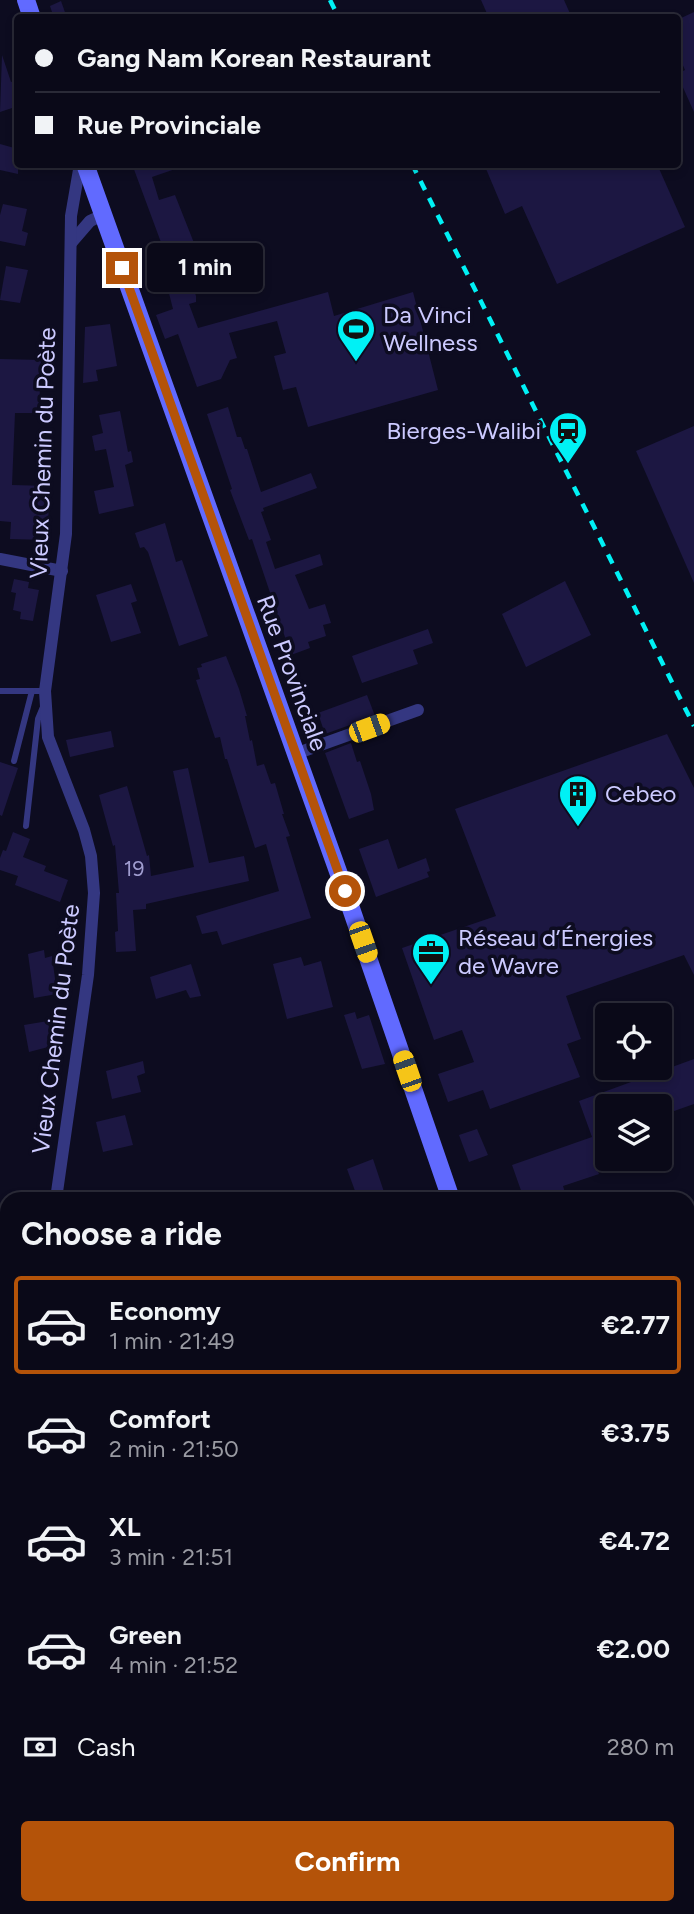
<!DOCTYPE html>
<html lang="en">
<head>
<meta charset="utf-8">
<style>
  body { margin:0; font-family:Figtree,sans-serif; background:#131221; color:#f1f3f6; height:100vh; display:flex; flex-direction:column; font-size:26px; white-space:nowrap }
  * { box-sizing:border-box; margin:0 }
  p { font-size:23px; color:#999aa2 }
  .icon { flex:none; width:38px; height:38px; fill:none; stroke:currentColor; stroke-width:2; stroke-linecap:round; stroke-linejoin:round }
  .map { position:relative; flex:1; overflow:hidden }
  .details { position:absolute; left:0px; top:1192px; width:695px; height:723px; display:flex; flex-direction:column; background:#0a0918; border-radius:21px 21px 0 0; box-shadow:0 4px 10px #0003,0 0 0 2px #2a2a37 }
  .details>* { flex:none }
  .banner { position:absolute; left:14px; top:14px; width:667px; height:154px; border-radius:7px; box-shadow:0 4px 10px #0003,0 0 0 2px #2a2a37; display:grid; align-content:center; height:154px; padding:0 21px; background:#0a0918 }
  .controls { position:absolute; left:595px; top:1003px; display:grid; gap:14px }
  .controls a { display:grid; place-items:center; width:77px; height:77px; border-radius:7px; background:#0a0918; box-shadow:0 4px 10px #0003,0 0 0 2px #2a2a37; font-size:35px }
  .end { position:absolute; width:32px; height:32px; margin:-16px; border:9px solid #b45309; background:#fff; box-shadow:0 0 0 4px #fff }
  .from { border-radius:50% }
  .bubble { position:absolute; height:49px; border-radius:7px; background:#0a0918; box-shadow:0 4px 10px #0003,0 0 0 2px #2a2a37; font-size:23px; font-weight:700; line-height:49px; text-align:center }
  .car { position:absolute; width:21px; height:42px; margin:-21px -10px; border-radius:9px; box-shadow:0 0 5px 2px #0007; background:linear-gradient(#f5c518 24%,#345 0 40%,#f5c518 0 76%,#345 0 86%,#f5c518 0) }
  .banner b { display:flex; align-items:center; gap:24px; height:66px; font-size:26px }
  .banner b+b { border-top:2px solid #2a2a37 }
  .banner i { width:18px; height:18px; background:#f1f3f6 }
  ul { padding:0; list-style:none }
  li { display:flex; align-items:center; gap:21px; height:98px; margin:0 14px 10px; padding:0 7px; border:4px solid transparent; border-radius:7px }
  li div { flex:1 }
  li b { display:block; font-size:26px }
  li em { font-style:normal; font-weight:700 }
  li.on { border-color:#b45309 }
  li>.icon { width:63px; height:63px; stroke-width:1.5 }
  h2 { padding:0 21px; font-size:32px; line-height:84px }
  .pay { display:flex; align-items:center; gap:18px; height:77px; padding:0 21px; font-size:26px }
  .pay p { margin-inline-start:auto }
  .action { display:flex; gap:14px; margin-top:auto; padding:14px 21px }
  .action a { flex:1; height:80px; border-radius:7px; background:#b45309; color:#fff; font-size:28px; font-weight:700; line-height:80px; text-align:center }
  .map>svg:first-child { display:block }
</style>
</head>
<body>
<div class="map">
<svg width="694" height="1914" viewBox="0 0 694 1914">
  <rect width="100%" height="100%" fill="#0d0c20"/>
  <!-- building -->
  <g fill="#1c1742">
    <path d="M 481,0 L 564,0 L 572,18 L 489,18 Z"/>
    <path d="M 61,1 L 67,18 L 54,18 L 50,6 Z"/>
    <path d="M 694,12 L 694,112 L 677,74 L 685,70 L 677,52 L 677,20 Z"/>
    <path d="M 2,55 L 11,82 L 18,80 L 18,106 L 0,112 Z"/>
    <path d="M 0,144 L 18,149 L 18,174 L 0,170 Z"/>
    <path d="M 132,164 L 183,164 L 184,166 L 152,177 L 159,200 L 175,195 L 196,248 L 180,254 L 186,277 L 190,276 L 196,296 L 196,302 L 189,304 L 198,328 L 328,292 L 334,316 L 413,292 L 438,390 L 308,427 L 296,387 L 283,390 L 274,356 L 286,353 L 277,321 L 229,333 L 237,358 L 230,360 L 221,379 L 197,387 L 178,334 L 165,339 L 156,315 L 173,309 L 162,266 L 169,264 Z"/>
    <path d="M 484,164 L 657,164 L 685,227 L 557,284 L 522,206 L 505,214 Z"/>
    <path d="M 3,204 L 27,209 L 22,231 L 28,233 L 25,246 L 0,241 L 0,215 Z"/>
    <path d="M 6,266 L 28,270 L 20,303 L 0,300 Z"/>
    <path d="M 110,324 L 117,366 L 96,370 L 98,381 L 83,383 L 85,327 Z"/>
    <path d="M 0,359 L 41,360 L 39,413 L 15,413 L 12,485 L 49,486 L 48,540 L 10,539 L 11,522 L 0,521 Z"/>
    <path d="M 228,407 L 237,437 L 241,437 L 245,449 L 247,449 L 261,492 L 311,473 L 317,488 L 263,508 L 264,511 L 261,512 L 271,540 L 266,542 L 275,569 L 320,554 L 323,565 L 295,575 L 309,609 L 325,604 L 331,623 L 323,625 L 326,636 L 308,642 L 310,648 L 291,655 L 252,539 L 249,540 L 230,490 L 232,489 L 207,414 Z"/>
    <path d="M 120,411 L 128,452 L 131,451 L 133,462 L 125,465 L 134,506 L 99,514 L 94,491 L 114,487 L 106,449 L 95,451 L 92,436 L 103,433 L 99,415 Z"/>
    <path d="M 694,426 L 694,583 L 636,451 Z"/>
    <path d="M 165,523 L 176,562 L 182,560 L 208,636 L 179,646 L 148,552 L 144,547 L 140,548 L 135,533 Z"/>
    <path d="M 14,579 L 29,582 L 28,588 L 39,590 L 33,621 L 20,619 L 21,612 L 13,610 L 16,593 L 11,592 Z"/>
    <path d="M 565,581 L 591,635 L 526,667 L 502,614 Z"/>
    <path d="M 131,584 L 137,601 L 131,603 L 141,633 L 111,642 L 96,595 Z"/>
    <path d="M 428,629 L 433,643 L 413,650 L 418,664 L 362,683 L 352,656 Z"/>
    <path d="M 226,656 L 239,689 L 247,716 L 245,716 L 250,741 L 252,740 L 257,766 L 264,764 L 271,784 L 275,783 L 284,814 L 282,814 L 290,836 L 286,837 L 311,918 L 222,945 L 217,931 L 202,934 L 196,916 L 279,891 L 266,844 L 255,848 L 227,759 L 225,759 L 220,737 L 215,738 L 196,680 L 200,679 L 197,668 L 202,667 L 201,664 Z"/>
    <path d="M 367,695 L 375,716 L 325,734 L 318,713 Z"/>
    <path d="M 111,731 L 114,747 L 70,757 L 66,740 Z"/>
    <path d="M 667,734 L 694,788 L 694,975 L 684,955 L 566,996 L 581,1039 L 567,1044 L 580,1077 L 490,1109 L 483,1090 L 448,1102 L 438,1074 L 474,1062 L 462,1030 L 434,1040 L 402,948 L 496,916 L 455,809 Z"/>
    <path d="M 351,743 L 357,762 L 360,761 L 371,794 L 374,810 L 349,819 L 325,753 Z"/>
    <path d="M 0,762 L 18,768 L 2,816 L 0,815 Z"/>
    <path d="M 188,768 L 209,863 L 244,856 L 249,881 L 146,904 L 146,909 L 133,910 L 136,951 L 116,952 L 115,932 L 118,931 L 116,893 L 119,893 L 115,845 L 113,846 L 99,795 L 127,786 L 147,856 L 149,855 L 151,876 L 194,867 L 173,771 Z"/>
    <path d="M 13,832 L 30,839 L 23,857 L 46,866 L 44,871 L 68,880 L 60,902 L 15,885 L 18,876 L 0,870 L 0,858 L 3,850 L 6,851 Z"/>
    <path d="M 388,839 L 398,869 L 426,858 L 430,871 L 427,872 L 429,877 L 376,897 L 359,849 Z"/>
    <path d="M 44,950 L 45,958 L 52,956 L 57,994 L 34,998 L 28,954 Z"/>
    <path d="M 301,957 L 304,966 L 321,961 L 333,1007 L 287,1019 L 273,964 Z"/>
    <path d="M 191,964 L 201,996 L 190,998 L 186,990 L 156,999 L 150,977 Z"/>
    <path d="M 355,1012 L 357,1019 L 369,1015 L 385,1064 L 362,1069 L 344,1015 Z"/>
    <path d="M 48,1021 L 52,1046 L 29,1052 L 24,1025 Z"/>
    <path d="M 694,1059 L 694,1104 L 660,1116 L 660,1106 L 607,1106 L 607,1135 L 605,1136 L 607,1143 L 604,1150 L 594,1162 L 599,1174 L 563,1186 L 567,1199 L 524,1199 L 512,1165 L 592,1137 L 579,1101 Z"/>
    <path d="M 143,1061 L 145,1073 L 137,1076 L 141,1092 L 112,1099 L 106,1071 Z"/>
    <path d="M 125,1115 L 133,1145 L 103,1152 L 96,1122 Z"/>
    <path d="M 477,1129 L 488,1155 L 469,1162 L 459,1135 Z"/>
    <path d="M 373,1159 L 385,1195 L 373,1199 L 358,1199 L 347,1169 Z"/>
  </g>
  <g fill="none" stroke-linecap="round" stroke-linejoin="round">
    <!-- lane -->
    <g stroke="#343781" stroke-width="6">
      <path d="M 0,691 L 45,691"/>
      <path d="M 14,761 L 32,691"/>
      <path d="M 26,826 L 38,719 L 43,707"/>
      <path d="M 603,1908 L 606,1914"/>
    </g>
    <!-- street -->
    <g stroke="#343781" stroke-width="12">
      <path d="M 71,243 L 90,221 L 103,215"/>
      <path d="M 0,559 L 62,571"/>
      <path d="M 295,754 L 418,710"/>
      <path d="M 56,1199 L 88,975 L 94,893 L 91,856 L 84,830 L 48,737 L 45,691 L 66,534 L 71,216 L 80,164"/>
      <path d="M 0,1354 L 7,1353"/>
    </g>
    <!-- secondary -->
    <g stroke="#616aff" stroke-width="18">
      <path d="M 26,0 L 32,18"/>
      <path d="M 85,164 L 345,891 L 451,1199"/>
      <path d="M 688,1683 L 694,1694"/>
    </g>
    <!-- rail -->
    <g stroke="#00f1f5" stroke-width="4.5" stroke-dasharray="10 9" stroke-linecap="butt">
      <path d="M 330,0 L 339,18"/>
      <path d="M 412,164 L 694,726"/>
    </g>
  </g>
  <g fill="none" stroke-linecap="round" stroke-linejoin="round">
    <!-- route -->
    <path stroke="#b45309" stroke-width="9" d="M 122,268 L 345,891"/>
  </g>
  <!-- icons -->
  <defs>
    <symbol id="stadium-pin" viewBox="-11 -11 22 30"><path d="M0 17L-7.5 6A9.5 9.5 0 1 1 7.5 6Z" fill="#00f1f5" stroke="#0d0c20"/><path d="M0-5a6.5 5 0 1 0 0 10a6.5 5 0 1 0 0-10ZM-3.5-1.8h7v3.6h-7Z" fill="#111"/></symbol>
    <symbol id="station-pin" viewBox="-11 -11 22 30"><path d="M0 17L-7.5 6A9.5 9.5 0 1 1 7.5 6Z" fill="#00f1f5" stroke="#0d0c20"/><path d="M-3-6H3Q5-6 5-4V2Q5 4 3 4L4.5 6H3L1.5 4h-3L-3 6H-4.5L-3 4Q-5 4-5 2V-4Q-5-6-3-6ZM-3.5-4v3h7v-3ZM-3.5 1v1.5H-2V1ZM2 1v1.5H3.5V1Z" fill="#111"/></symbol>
    <symbol id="building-pin" viewBox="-11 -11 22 30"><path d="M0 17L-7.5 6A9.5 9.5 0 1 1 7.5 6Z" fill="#00f1f5" stroke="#0d0c20"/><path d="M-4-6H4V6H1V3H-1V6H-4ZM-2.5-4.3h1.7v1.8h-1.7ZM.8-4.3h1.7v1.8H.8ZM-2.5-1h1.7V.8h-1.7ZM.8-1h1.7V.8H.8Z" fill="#111"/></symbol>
    <symbol id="office-pin" viewBox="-11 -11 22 30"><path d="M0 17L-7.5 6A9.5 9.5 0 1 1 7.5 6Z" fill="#00f1f5" stroke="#0d0c20"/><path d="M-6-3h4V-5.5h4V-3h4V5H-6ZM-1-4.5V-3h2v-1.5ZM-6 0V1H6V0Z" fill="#111"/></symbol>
  </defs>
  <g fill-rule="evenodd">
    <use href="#stadium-pin" x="334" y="307" width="44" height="60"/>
    <use href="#station-pin" x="546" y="409" width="44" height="60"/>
    <use href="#building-pin" x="556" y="772" width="44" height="60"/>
    <use href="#office-pin" x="409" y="930" width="44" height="60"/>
  </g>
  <g text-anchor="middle" stroke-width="7" stroke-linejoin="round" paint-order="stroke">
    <!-- number labels -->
    <g font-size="21" fill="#a09dd0">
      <text x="134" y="876">19</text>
    </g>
    <!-- poi labels -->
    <g font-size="24" fill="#cccaff" stroke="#0d0c20" text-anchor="start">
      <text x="383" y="323">Da Vinci<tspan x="383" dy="28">Wellness</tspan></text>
      <text x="541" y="439" text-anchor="end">Bierges-Walibi</text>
      <text x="605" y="802">Cebeo</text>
      <text x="458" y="946">Réseau d’Énergies<tspan x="458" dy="28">de Wavre</tspan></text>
    </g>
    <!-- street labels -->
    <g font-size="24" fill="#cccaff" stroke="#0d0c20">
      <text transform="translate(43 453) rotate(-88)" y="8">Vieux Chemin du Poète</text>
      <text transform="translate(292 673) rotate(70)" y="8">Rue Provinciale</text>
      <text transform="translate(56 1029) rotate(-83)" y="8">Vieux Chemin du Poète</text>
    </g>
  </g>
</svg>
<div class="controls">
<a><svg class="icon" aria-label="locate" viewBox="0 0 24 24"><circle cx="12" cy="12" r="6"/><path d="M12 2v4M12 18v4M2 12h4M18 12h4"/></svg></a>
<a><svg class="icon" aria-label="layers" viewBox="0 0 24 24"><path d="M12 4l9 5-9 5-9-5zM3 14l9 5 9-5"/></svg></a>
</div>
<i class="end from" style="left:345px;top:891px"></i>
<i class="end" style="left:122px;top:268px"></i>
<div class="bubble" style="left:147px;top:243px;width:116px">1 min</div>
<i class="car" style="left:369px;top:728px;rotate:70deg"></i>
<i class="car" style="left:363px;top:942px;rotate:161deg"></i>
<i class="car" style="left:407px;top:1071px;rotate:341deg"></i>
<div class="banner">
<b><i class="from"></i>Gang Nam Korean Restaurant</b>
<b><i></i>Rue Provinciale</b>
</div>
<section class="details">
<h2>Choose a ride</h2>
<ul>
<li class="on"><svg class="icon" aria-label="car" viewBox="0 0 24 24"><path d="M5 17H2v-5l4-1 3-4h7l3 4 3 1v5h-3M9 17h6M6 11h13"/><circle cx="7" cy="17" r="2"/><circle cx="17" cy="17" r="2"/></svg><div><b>Economy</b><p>1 min · 21:49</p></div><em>€2.77</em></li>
<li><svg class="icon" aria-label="car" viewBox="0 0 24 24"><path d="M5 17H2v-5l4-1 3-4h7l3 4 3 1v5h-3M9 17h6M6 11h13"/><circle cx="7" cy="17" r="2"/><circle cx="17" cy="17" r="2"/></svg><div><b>Comfort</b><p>2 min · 21:50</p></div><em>€3.75</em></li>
<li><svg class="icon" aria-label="car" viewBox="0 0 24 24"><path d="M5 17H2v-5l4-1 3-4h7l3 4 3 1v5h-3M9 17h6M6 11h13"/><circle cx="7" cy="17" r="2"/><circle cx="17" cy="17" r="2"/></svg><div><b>XL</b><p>3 min · 21:51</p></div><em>€4.72</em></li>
<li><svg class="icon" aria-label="car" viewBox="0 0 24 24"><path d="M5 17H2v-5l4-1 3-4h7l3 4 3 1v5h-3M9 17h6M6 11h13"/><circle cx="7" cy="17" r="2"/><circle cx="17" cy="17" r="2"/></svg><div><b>Green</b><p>4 min · 21:52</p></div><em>€2.00</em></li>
</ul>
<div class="pay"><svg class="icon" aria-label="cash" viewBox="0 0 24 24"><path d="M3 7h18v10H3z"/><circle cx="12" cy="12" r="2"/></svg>Cash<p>280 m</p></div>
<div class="action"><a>Confirm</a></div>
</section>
</div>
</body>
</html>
